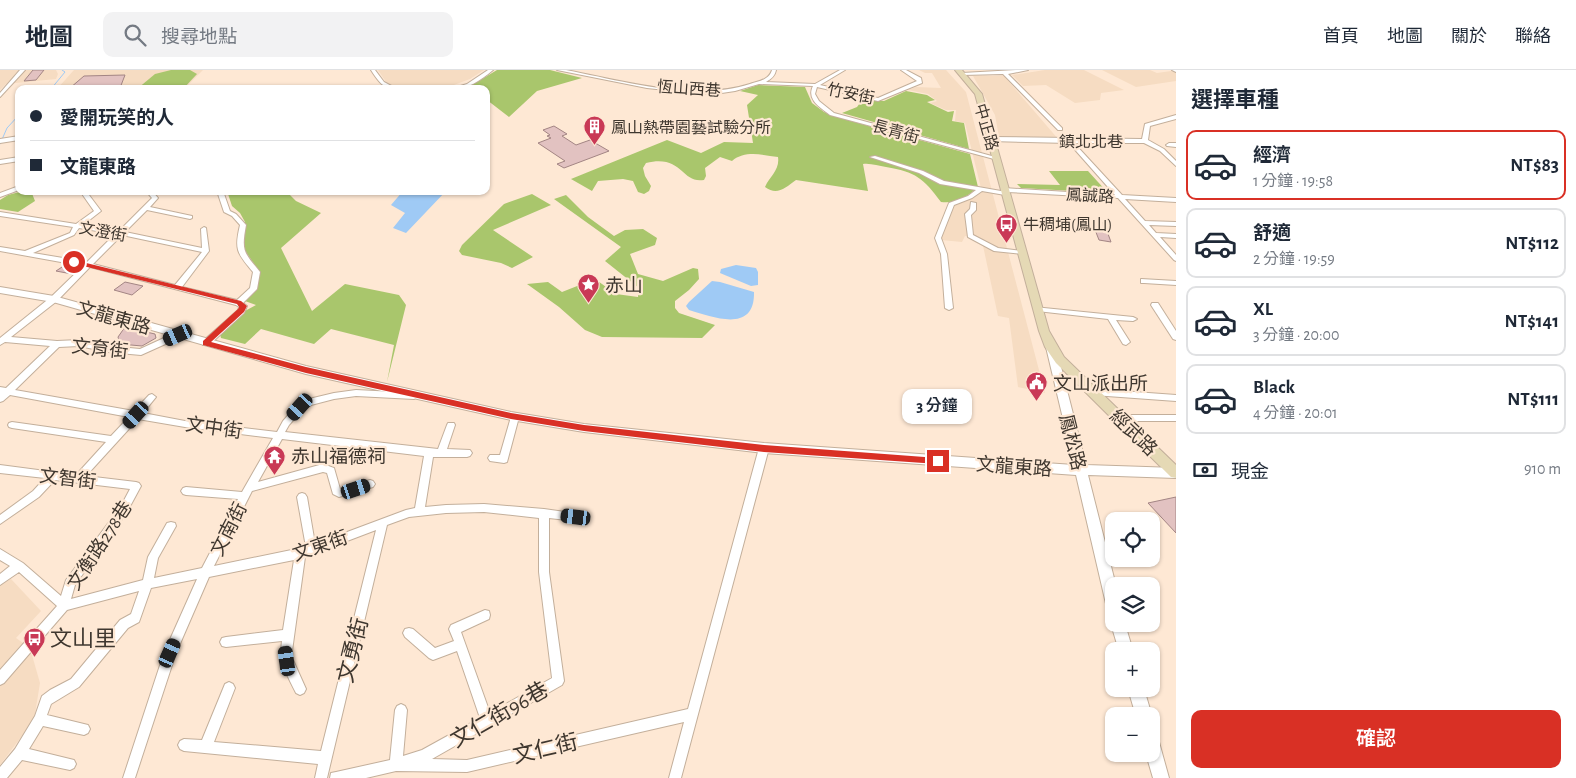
<!DOCTYPE html>
<html lang="zh-TW">
<head>
<meta charset="utf-8">
<style>
  body { margin:0; font-family:"Alegreya Sans","Noto Sans TC",sans-serif; background:#f2f2f3; color:#1f2937; height:100vh; display:flex; flex-direction:column; font-size:19px; white-space:nowrap }
  * { box-sizing:border-box; margin:0 }
  p { font-size:16px; color:#747a83 }
  .icon { flex:none; width:28px; height:28px; fill:none; stroke:currentColor; stroke-width:2; stroke-linecap:round; stroke-linejoin:round }
  .map { position:relative; flex:1; overflow:hidden }
  .side { display:flex; flex-direction:column; background:#fff; width:400px }
  .side>* { flex:none }
  .banner { position:absolute; left:15px; top:15px; width:475px; height:110px; border-radius:10px; box-shadow:0 1px 4px #0004; display:grid; align-content:center; height:110px; padding:0 15px; background:#fff }
  .buttons { position:absolute; left:1105px; top:442px; display:grid; gap:10px }
  .buttons a { display:grid; place-items:center; width:55px; height:55px; border-radius:10px; background:#fff; box-shadow:0 1px 4px #0004; font-size:25px }
  .end { position:absolute; width:22px; height:22px; margin:-11px; border:6px solid #d93025; background:#fff; box-shadow:0 0 0 2px #fff }
  .from { border-radius:50% }
  .bubble { position:absolute; height:35px; border-radius:10px; background:#fff; box-shadow:0 1px 4px #0004; font-size:16px; font-weight:600; line-height:35px; text-align:center }
  .car { position:absolute; width:15px; height:30px; margin:-15px -8px; border-radius:6px; box-shadow:0 0 4px 1px #0007; background:linear-gradient(#222 24%,#8ab4d8 0 40%,#222 0 76%,#8ab4d8 0 86%,#222 0) }
  .banner b { display:flex; align-items:center; gap:18px; height:48px; font-size:19px }
  .banner b+b { border-top:1px solid #e0e1e3 }
  .banner i { width:12px; height:12px; background:#1f2937 }
  ul { padding:0; list-style:none }
  li { display:flex; align-items:center; gap:15px; height:70px; margin:0 10px 8px; padding:0 5px; border:2px solid #e0e1e3; border-radius:10px }
  li div { flex:1 }
  li b { display:block; font-size:19px }
  li em { font-style:normal; font-weight:600 }
  li.selected { border-color:#d93025 }
  li>.icon { width:45px; height:45px; stroke-width:1.5 }
  h2 { padding:0 15px; font-size:22px; line-height:60px }
  .pay { display:flex; align-items:center; gap:12px; height:55px; padding:0 15px; font-size:19px }
  .pay p { margin-inline-start:auto }
  .button { display:flex; gap:10px; margin-top:auto; padding:10px 15px }
  .button a { flex:1; height:58px; border-radius:10px; background:#d93025; color:#fff; font-size:20px; font-weight:600; line-height:58px; text-align:center }
  header { display:flex; align-items:center; gap:30px; box-sizing:border-box; height:70px; padding:0 25px; background:#fff; border-bottom:1px solid #e0e1e3 }
  header strong { font-size:24px }
  nav { display:flex; gap:28px; margin-inline-start:auto; font-size:18px }
  .search { width:350px; height:45px; background:#f2f2f3; display:flex; align-items:center; gap:12px; box-sizing:border-box; padding:0 18px; border-radius:10px; color:#747a83; font-size:19px }
  main { display:flex; flex:1; min-height:0 }
  .map>svg:first-child { display:block }
</style>
</head>
<body>
<header>
<strong>地圖</strong>
<div class="search"><svg class="icon" aria-label="search" viewBox="0 0 24 24"><circle cx="10" cy="10" r="6"/><path d="M15 15l6 6"/></svg>搜尋地點</div>
<nav><a>首頁</a><a>地圖</a><a>關於</a><a>聯絡</a></nav>
</header>
<main>
<div class="map">
<svg width="1176" height="708" viewBox="0 0 1176 708">
  <rect width="100%" height="100%" fill="#fee8d4"/>
  <!-- built -->
  <g fill="#f6dcc2">
    <path d="M 0,0 L 56,0 L 58,4 L 56,9 L 6,14 L 0,20 Z"/>
    <path d="M 74,0 L 203,0 L 184,19 L 57,19 Z"/>
    <path d="M 378,0 L 484,0 L 470,9 L 443,19 L 395,17 L 386,12 Z"/>
    <path d="M 919,0 L 946,0 L 966,22 L 1045,323 L 1018,317 L 1009,248 L 998,246 L 982,171 L 965,166 L 962,172 L 941,170 L 943,157 L 952,135 L 972,128 L 981,118 L 965,53 L 955,51 L 956,40 L 946,40 L 930,33 L 937,31 L 928,24 L 908,20 L 916,17 L 941,18 L 932,3 L 925,3 Z"/>
    <path d="M 1045,0 L 1084,0 L 1124,20 L 1101,23 L 1100,30 L 1075,33 L 1046,15 L 1023,16 L 1012,5 Z"/>
    <path d="M 1102,0 L 1150,0 L 1157,3 L 1171,1 L 1176,3 L 1176,11 L 1136,17 Z"/>
    <path d="M 973,6 L 1004,6 L 1059,70 L 999,67 L 995,45 Z"/>
    <path d="M 11,509 L 41,541 L 16,568 L 30,578 L 40,613 L 34,650 L 0,695 L 0,515 Z"/>
  </g>
  <!-- green -->
  <g fill="#a9c66c">
    <path d="M 171,0 L 190,0 L 197,4 L 183,19 L 137,19 L 155,4 Z"/>
    <path d="M 497,0 L 550,0 L 582,8 L 537,21 L 509,47 L 487,30 L 486,19 L 478,19 L 472,15 Z"/>
    <path d="M 758,15 L 805,17 L 812,33 L 824,42 L 833,46 L 970,84 L 978,117 C 967,127 956,134 941,132 C 923,108 916,102 886,97 C 878,96 871,93 863,94 L 868,121 L 796,110 C 785,118 777,126 765,117 C 770,106 780,100 778,87 C 762,85 745,80 732,91 L 720,87 L 705,98 L 706,106 L 704,110 C 681,114 683,84 646,93 L 643,98 L 645,106 L 651,116 L 649,121 L 644,124 L 638,122 L 633,111 L 623,109 L 598,111 L 592,121 L 571,109 L 667,70 L 701,83 L 724,72 L 753,73 L 747,35 L 758,25 L 740,21 Z"/>
    <path d="M 906,21 L 927,25 L 935,30 L 927,32 L 948,42 L 954,41 L 952,51 L 964,53 L 969,79 L 842,43 L 857,37 L 863,29 L 884,31 Z"/>
    <path d="M 1049,101 L 1088,101 L 1108,123 L 1021,118 L 1017,114 L 1060,115 Z"/>
    <path d="M 23,121 L 31,121 L 35,131 L 18,142 L 0,139 L 0,130 L 8,125 Z"/>
    <path d="M 227,121 L 286,121 L 296,131 L 321,143 L 281,178 L 312,241 L 345,214 L 399,225 L 406,235 L 387,312 L 394,275 L 331,259 L 314,274 L 261,259 L 245,274 L 221,268 L 220,264 L 245,241 L 256,235 L 245,231 L 256,219 L 260,203 L 242,176 L 245,152 L 240,143 L 232,136 Z"/>
    <path d="M 532,124 L 551,135 L 493,160 L 533,187 L 512,198 L 501,193 L 462,185 L 459,181 L 462,175 L 504,134 Z"/>
    <path d="M 566,125 L 588,147 L 614,166 L 625,160 L 643,159 L 657,168 L 655,175 L 630,184 L 638,204 L 663,211 L 693,198 L 698,199 L 699,209 L 689,220 L 675,231 L 675,238 L 679,243 L 715,255 L 702,268 L 602,267 L 585,260 L 559,237 L 527,214 L 548,212 L 562,222 L 595,209 L 616,224 L 638,227 L 639,218 L 605,191 L 621,177 L 554,129 Z"/>
  </g>
  <!-- water -->
  <g fill="#9fcaf5">
    <path d="M 403,121 L 446,121 L 406,163 L 393,158 L 405,143 L 391,135 Z"/>
    <path d="M 736,195 L 756,198 L 758,202 L 758,215 L 751,216 L 720,203 L 721,199 Z"/>
    <path d="M 712,211 L 720,212 L 754,222 C 755,264 713,247 689,240 L 686,236 L 689,232 Z"/>
  </g>
  <g fill="none" stroke-linecap="round" stroke-linejoin="round">
    <!-- stream -->
    <g stroke="#9fcaf5" stroke-width="1">
      <path d="M 51,19 L 65,2 L 62,0"/>
      <path d="M 0,74 L 7,58 L 19,45"/>
    </g>
  </g>
  <!-- building -->
  <g fill="#e2c2c1" stroke="#a38584">
    <path d="M 33,0 L 44,0 L 36,10 L 24,11 Z"/>
    <path d="M 125,5 L 120,18 L 70,18 L 84,6 Z"/>
    <path d="M 554,56 L 567,64 L 562,66 L 576,75 L 590,70 L 609,81 L 564,98 L 557,94 L 565,91 L 538,73 L 551,68 L 547,66 L 550,65 L 543,60 Z"/>
    <path d="M 1092,152 L 1104,153 L 1111,172 L 1099,170 Z"/>
    <path d="M 65,195 L 79,197 L 72,204 L 56,201 Z"/>
    <path d="M 125,212 L 143,216 L 132,225 L 114,220 Z"/>
    <path d="M 125,257 L 155,264 L 156,268 L 142,276 L 120,274 L 118,267 Z"/>
    <path d="M 1176,427 L 1176,463 L 1148,433 Z"/>
  </g>
  <g fill="none" stroke-linecap="round" stroke-linejoin="round">
    <defs>
      <g id="minor">
        <path d="M 20,0 L 25,0 L 0,27 L 0,23 Z"/>
        <path d="M 371,0 L 375,0 L 384,12 L 397,19 C 383,19 378,11 371,0 Z"/>
        <path d="M 488,0 L 493,0 C 480,11 468,19 451,19 L 467,14 Z"/>
        <path d="M 557,0 L 566,0 C 623,11 694,32 750,14 C 759,11 769,10 772,0 L 776,0 C 775,6 771,9 766,12 L 815,14 L 840,0 L 845,0 L 820,15 L 878,28 L 917,11 L 901,0 L 906,0 L 921,8 L 922,13 L 878,31 L 817,17 L 815,24 L 819,31 L 834,43 L 999,88 L 994,89 L 830,45 C 821,38 806,30 813,16 L 759,14 L 735,21 L 715,24 L 694,23 L 647,18 Z"/>
        <path d="M 1016,0 L 1028,0 L 1008,4 L 1062,58 L 1062,60 L 1058,60 L 1003,4 L 962,5 L 960,4 L 962,3 Z"/>
        <path d="M 1172,0 L 1176,0 L 1176,2 Z"/>
        <path d="M 1176,45 L 1176,49 L 1150,56 L 1148,70 L 1164,79 L 1176,91 L 1176,96 L 1160,81 L 1144,73 L 1074,73 L 1122,125 L 1176,128 L 1176,132 L 1125,129 L 1145,151 L 1176,152 L 1176,156 L 1149,155 L 1156,163 L 1176,164 L 1176,168 L 1160,167 L 1176,185 L 1176,191 L 1174,190 L 1118,128 L 1007,122 L 1007,124 L 1005,125 L 982,121 L 972,128 L 954,135 L 941,168 L 947,184 L 953,238 L 949,240 L 945,238 L 941,184 L 935,168 L 949,133 L 968,126 L 976,120 L 940,114 L 919,103 L 870,87 L 875,86 L 923,101 L 944,111 L 1001,121 L 1004,118 L 1115,125 L 1069,73 L 990,71 L 987,69 L 990,67 L 1142,69 L 1145,54 Z"/>
        <path d="M 19,66 L 19,70 L 0,73 L 0,69 Z"/>
        <path d="M 1169,73 L 1176,73 L 1176,77 L 1167,76 L 1166,75 Z"/>
        <path d="M 19,87 L 19,91 L 0,94 L 0,90 Z"/>
        <path d="M 19,116 L 19,120 L 0,127 L 0,123 Z"/>
        <path d="M 80,121 L 86,121 L 101,141 L 83,155 L 119,161 L 152,128 L 146,121 L 152,121 L 158,128 L 150,137 L 192,146 L 192,148 L 190,149 L 147,140 L 125,162 L 202,178 L 201,159 L 204,157 L 206,158 L 209,181 L 182,217 L 237,230 L 250,218 L 253,202 C 237,183 234,180 240,155 L 232,146 L 224,142 L 217,121 L 223,121 L 230,141 L 236,144 L 246,155 C 241,182 244,182 260,202 L 257,219 L 243,233 L 247,236 L 244,243 L 209,275 L 203,275 L 202,273 L 203,271 L 238,240 L 239,237 L 236,235 L 90,197 L 57,231 L 11,267 L 57,271 L 79,270 L 108,276 L 140,279 L 175,263 L 178,262 L 182,265 L 181,267 L 141,285 L 108,282 L 79,276 L 59,277 L 15,320 L 134,341 L 149,325 L 152,324 L 156,327 L 143,343 L 185,351 L 277,362 L 283,351 L 297,335 L 309,329 L 334,323 L 356,320 L 414,323 L 418,326 L 414,329 L 356,326 L 334,329 L 311,335 L 303,339 L 289,355 L 285,362 L 438,379 L 447,355 L 448,353 L 454,353 L 455,355 L 447,379 L 470,380 L 472,383 L 470,386 L 467,387 L 433,387 L 425,437 L 446,435 L 484,434 L 544,439 L 579,444 L 581,447 L 579,450 L 576,451 L 549,448 L 549,502 L 564,611 L 562,615 L 432,689 L 467,690 L 688,639 L 759,378 L 761,376 L 767,376 L 769,378 L 681,708 L 669,708 L 684,652 L 467,702 L 396,701 L 366,708 L 330,708 L 331,703 L 336,702 L 390,690 L 395,640 L 397,636 L 401,634 L 405,636 L 407,640 L 403,686 L 422,680 L 480,648 L 457,581 L 433,590 L 429,588 L 405,567 L 403,563 L 405,559 L 409,558 L 413,559 L 435,578 L 454,571 L 449,559 L 451,555 L 485,540 L 489,541 L 490,545 L 489,549 L 461,562 L 490,643 L 552,608 L 539,502 L 539,448 L 484,442 L 446,443 L 409,447 L 387,455 L 327,708 L 315,708 L 318,694 L 184,681 L 180,679 L 178,675 L 180,671 L 184,669 L 202,670 L 225,614 L 229,612 L 233,614 L 235,618 L 214,672 L 321,681 L 376,460 L 305,487 L 292,581 L 293,590 L 306,619 L 304,623 L 300,625 L 296,623 C 287,605 279,592 282,571 L 226,577 L 222,576 L 220,572 L 222,568 L 226,567 L 283,560 L 294,490 L 209,507 L 176,583 L 135,708 L 123,708 L 164,583 L 197,509 L 151,518 L 139,552 L 128,558 L 79,617 L 51,634 L 47,645 L 88,655 L 90,659 L 88,663 L 84,665 L 43,656 L 29,679 L 74,690 L 76,694 L 74,698 L 70,700 L 22,690 L 7,708 L 0,708 L 0,697 L 15,679 L 35,646 L 42,626 L 50,620 L 71,609 L 120,550 L 131,544 L 139,521 L 67,540 L 4,613 L 0,615 L 0,600 L 57,536 L 19,502 L 0,515 L 0,504 L 10,496 L 0,490 L 0,479 L 23,493 L 61,526 L 66,510 L 121,436 L 130,419 L 55,410 L 39,427 L 0,454 L 0,445 L 33,421 L 45,408 L 0,403 L 0,395 L 76,405 L 106,372 L 12,358 L 9,357 L 8,355 L 9,353 L 12,352 L 111,366 L 129,347 L 10,325 L 3,331 L 0,332 L 0,317 L 6,318 L 50,276 L 5,272 L 0,275 L 0,268 L 51,227 L 83,196 L 0,181 L 0,177 L 25,181 L 70,163 L 73,157 L 0,146 L 0,142 L 76,154 L 94,141 ZM 79,158 L 115,164 L 87,192 L 33,183 L 74,165 ZM 122,165 L 202,182 L 175,215 L 93,194 ZM 138,349 L 185,357 L 273,368 L 242,422 L 186,417 L 183,418 L 181,421 L 183,424 L 186,425 L 238,429 L 202,498 L 154,508 L 158,488 L 176,456 L 175,453 L 171,452 L 167,453 L 148,487 L 143,510 L 71,529 L 75,515 L 127,442 L 141,416 L 139,413 L 136,412 L 86,406 ZM 282,369 L 424,386 L 415,438 L 406,440 L 315,474 L 307,427 L 305,424 L 302,423 L 299,424 L 297,427 L 306,477 L 214,496 L 252,421 L 323,402 L 327,403 L 333,424 L 339,427 L 373,417 L 375,414 L 373,411 L 370,410 L 340,419 L 334,398 L 323,394 L 258,412 Z"/>
        <path d="M 971,132 L 976,133 L 976,140 L 971,145 L 973,165 L 998,178 L 1022,181 L 1024,182 L 1024,184 L 994,181 L 968,167 L 965,144 L 970,139 Z"/>
        <path d="M 1141,209 L 1176,211 L 1176,215 L 1144,213 L 1141,213 Z"/>
        <path d="M 1152,233 L 1158,233 L 1176,261 L 1176,270 L 1173,269 L 1151,235 Z"/>
        <path d="M 1034,237 L 1133,247 L 1137,249 L 1133,251 L 1116,250 L 1130,272 L 1126,275 L 1123,274 L 1108,249 L 1037,241 L 1034,241 Z"/>
        <path d="M 1093,319 L 1176,325 L 1176,331 L 1093,325 L 1089,322 Z"/>
        <path d="M 515,344 L 519,347 L 507,392 L 504,393 L 490,391 L 488,388 L 490,385 L 500,385 L 511,347 Z"/>
        <path d="M 1120,345 L 1176,345 L 1176,351 L 1120,351 L 1116,348 Z"/>
      </g>
      <g id="tertiary">
        <path d="M 0,217 L 54,226 L 306,296 L 511,342 L 584,354 L 764,373 L 1074,395 L 1046,277 L 1051,274 L 1056,277 L 1086,395 L 1176,398 L 1176,408 L 1088,405 L 1116,516 L 1114,516 L 1114,544 L 1109,543 L 1107,538 L 1076,405 L 764,383 L 584,362 L 511,350 L 306,304 L 53,232 L 0,223 Z"/>
        <path d="M 1114,549 L 1114,554 L 1125,554 L 1133,581 L 1119,581 L 1111,554 Z"/>
        <path d="M 1128,619 L 1144,619 L 1152,646 L 1151,647 L 1136,646 Z"/>
        <path d="M 1151,664 L 1157,666 L 1159,672 L 1169,708 L 1153,708 L 1146,684 L 1151,684 Z"/>
      </g>
      <path id="secondary" d="M 955,0 L 962,0 L 982,24 L 1049,261 L 1064,287 L 1176,395 L 1176,408 L 1171,407 L 1056,293 L 1045,277 L 1039,261 L 975,24 Z"/>
    </defs>
    <!-- minor casing -->
    <use href="#minor" stroke="#c3af9b" stroke-width="2"/>
    <!-- tertiary casing -->
    <use href="#tertiary" stroke="#c3af9b" stroke-width="2"/>
    <!-- secondary casing -->
    <use href="#secondary" stroke="#c3af9b" stroke-width="2"/>
    <!-- minor -->
    <use href="#minor" fill="#fff" fill-rule="evenodd"/>
    <!-- tertiary -->
    <use href="#tertiary" fill="#fff" fill-rule="evenodd"/>
    <!-- secondary -->
    <use href="#secondary" fill="#e5d9b5" fill-rule="evenodd"/>
  </g>
  <!-- route -->
  <path fill="#d93025" d="M 74,190 L 241,231 L 247,236 L 244,242 L 211,272 L 306,297 L 511,343 L 584,355 L 764,375 L 938,388 L 942,391 L 938,394 L 764,382 L 584,361 L 511,349 L 306,303 L 203,275 L 203,271 L 238,239 L 239,237 L 237,234 L 71,193 L 71,191 Z"/>
  <!-- icons -->
  <defs>
    <symbol id="building-pin" viewBox="-11 -11 22 30"><path d="M0 17L-7.5 6A9.5 9.5 0 1 1 7.5 6Z" fill="#c93956" stroke="#fee8d4"/><path d="M-4-6H4V6H1V3H-1V6H-4ZM-2.5-4.3h1.7v1.8h-1.7ZM.8-4.3h1.7v1.8H.8ZM-2.5-1h1.7V.8h-1.7ZM.8-1h1.7V.8H.8Z" fill="#fff"/></symbol>
    <symbol id="bus-pin" viewBox="-11 -11 22 30"><path d="M0 17L-7.5 6A9.5 9.5 0 1 1 7.5 6Z" fill="#c93956" stroke="#fee8d4"/><path d="M-5-6H5V4H4V6H2V4H-2V6H-4V4H-5ZM-3.5-4V0h7V-4ZM-3.5 1.2v1.5H-2V1.2ZM2 1.2v1.5H3.5V1.2Z" fill="#fff"/></symbol>
    <symbol id="sight-pin" viewBox="-11 -11 22 30"><path d="M0 17L-7.5 6A9.5 9.5 0 1 1 7.5 6Z" fill="#c93956" stroke="#fee8d4"/><path d="M0-6L1.8-2.2L6-1.7L2.9 1.2L3.7 5.4L0 3.3L-3.7 5.4L-2.9 1.2L-6-1.7L-1.8-2.2Z" fill="#fff"/></symbol>
    <symbol id="civic-pin" viewBox="-11 -11 22 30"><path d="M0 17L-7.5 6A9.5 9.5 0 1 1 7.5 6Z" fill="#c93956" stroke="#fee8d4"/><path d="M-.6-6.5H3V-4.5H.6V-3L4-1V1h2V6H-6V1h2V-1L-.6-3ZM-1.2 2.5V6h2.4V2.5Z" fill="#fff"/></symbol>
    <symbol id="temple-pin" viewBox="-11 -11 22 30"><path d="M0 17L-7.5 6A9.5 9.5 0 1 1 7.5 6Z" fill="#c93956" stroke="#fee8d4"/><path d="M0-6L5-2H3V0L6.5 2.5H4V6H1.5V3h-3V6H-4V2.5H-6.5L-3 0V-2H-5Z" fill="#fff"/></symbol>
  </defs>
  <g fill-rule="evenodd">
    <use href="#building-pin" x="582" y="44" width="25" height="34"/>
    <use href="#bus-pin" x="994" y="142" width="25" height="34"/>
    <use href="#sight-pin" x="576" y="202" width="25" height="34"/>
    <use href="#civic-pin" x="1024" y="300" width="25" height="34"/>
    <use href="#temple-pin" x="262" y="374" width="25" height="34"/>
    <use href="#bus-pin" x="22" y="556" width="25" height="34"/>
  </g>
  <g text-anchor="middle" stroke-width="4.5" stroke-linejoin="round" paint-order="stroke">
    <!-- far-street labels -->
    <g font-size="16" fill="#3f372f" stroke="#fee8d4">
      <text transform="translate(689 18) rotate(4)" y="6">恆山西巷</text>
      <text transform="translate(851 23) rotate(12)" y="6">竹安街</text>
      <text transform="translate(987 57) rotate(74)" y="6">中正路</text>
      <text transform="translate(896 61) rotate(15)" y="6">長青街</text>
      <text x="1091" y="77">鎮北北巷</text>
      <text transform="translate(1090 125) rotate(3)" y="6">鳳誠路</text>
      <text transform="translate(103 161) rotate(10)" y="6">文澄街</text>
    </g>
    <!-- far-poi labels -->
    <g font-size="16" fill="#3f372f" stroke="#fee8d4" text-anchor="start">
      <text x="611" y="63">鳳山熱帶園藝試驗分所</text>
      <text x="1023" y="160">牛稠埔(鳳山)</text>
    </g>
    <!-- poi labels -->
    <g font-size="19" fill="#3f372f" stroke="#fee8d4" text-anchor="start">
      <text x="605" y="222">赤山</text>
      <text x="1053" y="320">文山派出所</text>
      <text x="291" y="393">赤山福德祠</text>
    </g>
    <!-- street labels -->
    <g font-size="19" fill="#3f372f" stroke="#fee8d4">
      <text transform="translate(114 247) rotate(16)" y="7">文龍東路</text>
      <text transform="translate(100 278) rotate(6)" y="7">文育街</text>
      <text transform="translate(214 357) rotate(8)" y="7">文中街</text>
      <text transform="translate(1134 362) rotate(44)" y="7">經武路</text>
      <text transform="translate(1073 372) rotate(76)" y="7">鳳松路</text>
      <text transform="translate(1014 396) rotate(4)" y="7">文龍東路</text>
      <text transform="translate(68 408) rotate(7)" y="7">文智街</text>
      <text transform="translate(228 459) rotate(-63)" y="7">文南街</text>
      <text transform="translate(99 475) rotate(-57)" y="7">文衡路278巷</text>
      <text transform="translate(320 475) rotate(-19)" y="7">文東街</text>
    </g>
    <!-- near-poi labels -->
    <g font-size="22" fill="#3f372f" stroke="#fee8d4" text-anchor="start">
      <text x="50" y="576">文山里</text>
    </g>
    <!-- near-street labels -->
    <g font-size="22" fill="#3f372f" stroke="#fee8d4">
      <text transform="translate(352 580) rotate(-76)" y="8">文勇街</text>
      <text transform="translate(499 644) rotate(-30)" y="8">文仁街96巷</text>
      <text transform="translate(545 678) rotate(-13)" y="8">文仁街</text>
    </g>
  </g>
</svg>
<div class="buttons">
<a><svg class="icon" aria-label="locate" viewBox="0 0 24 24"><circle cx="12" cy="12" r="6"/><path d="M12 2v4M12 18v4M2 12h4M18 12h4"/></svg></a>
<a><svg class="icon" aria-label="layers" viewBox="0 0 24 24"><path d="M12 4l9 5-9 5-9-5zM3 14l9 5 9-5"/></svg></a>
<a>+</a>
<a>−</a>
</div>
<i class="end from" style="left:74px;top:192px"></i>
<i class="end" style="left:938px;top:391px"></i>
<div class="bubble" style="left:902px;top:319px;width:70px">3 分鐘</div>
<i class="car" style="left:178px;top:265px;rotate:246deg"></i>
<i class="car" style="left:300px;top:337px;rotate:222deg"></i>
<i class="car" style="left:136px;top:345px;rotate:222deg"></i>
<i class="car" style="left:356px;top:419px;rotate:72deg"></i>
<i class="car" style="left:576px;top:447px;rotate:277deg"></i>
<i class="car" style="left:170px;top:583px;rotate:24deg"></i>
<i class="car" style="left:287px;top:591px;rotate:352deg"></i>
<div class="banner">
<b><i class="from"></i>愛開玩笑的人</b>
<b><i></i>文龍東路</b>
</div>
</div>
<section class="side">
<h2>選擇車種</h2>
<ul>
<li class="selected"><svg class="icon" aria-label="car" viewBox="0 0 24 24"><path d="M5 17H2v-5l4-1 3-4h7l3 4 3 1v5h-3M9 17h6M6 11h13"/><circle cx="7" cy="17" r="2"/><circle cx="17" cy="17" r="2"/></svg><div><b>經濟</b><p>1 分鐘 · 19:58</p></div><em>NT$83</em></li>
<li><svg class="icon" aria-label="car" viewBox="0 0 24 24"><path d="M5 17H2v-5l4-1 3-4h7l3 4 3 1v5h-3M9 17h6M6 11h13"/><circle cx="7" cy="17" r="2"/><circle cx="17" cy="17" r="2"/></svg><div><b>舒適</b><p>2 分鐘 · 19:59</p></div><em>NT$112</em></li>
<li><svg class="icon" aria-label="car" viewBox="0 0 24 24"><path d="M5 17H2v-5l4-1 3-4h7l3 4 3 1v5h-3M9 17h6M6 11h13"/><circle cx="7" cy="17" r="2"/><circle cx="17" cy="17" r="2"/></svg><div><b>XL</b><p>3 分鐘 · 20:00</p></div><em>NT$141</em></li>
<li><svg class="icon" aria-label="car" viewBox="0 0 24 24"><path d="M5 17H2v-5l4-1 3-4h7l3 4 3 1v5h-3M9 17h6M6 11h13"/><circle cx="7" cy="17" r="2"/><circle cx="17" cy="17" r="2"/></svg><div><b>Black</b><p>4 分鐘 · 20:01</p></div><em>NT$111</em></li>
</ul>
<div class="pay"><svg class="icon" aria-label="cash" viewBox="0 0 24 24"><path d="M3 7h18v10H3z"/><circle cx="12" cy="12" r="2"/></svg>現金<p>910 m</p></div>
<div class="button"><a>確認</a></div>
</section>
</main>
</body>
</html>
